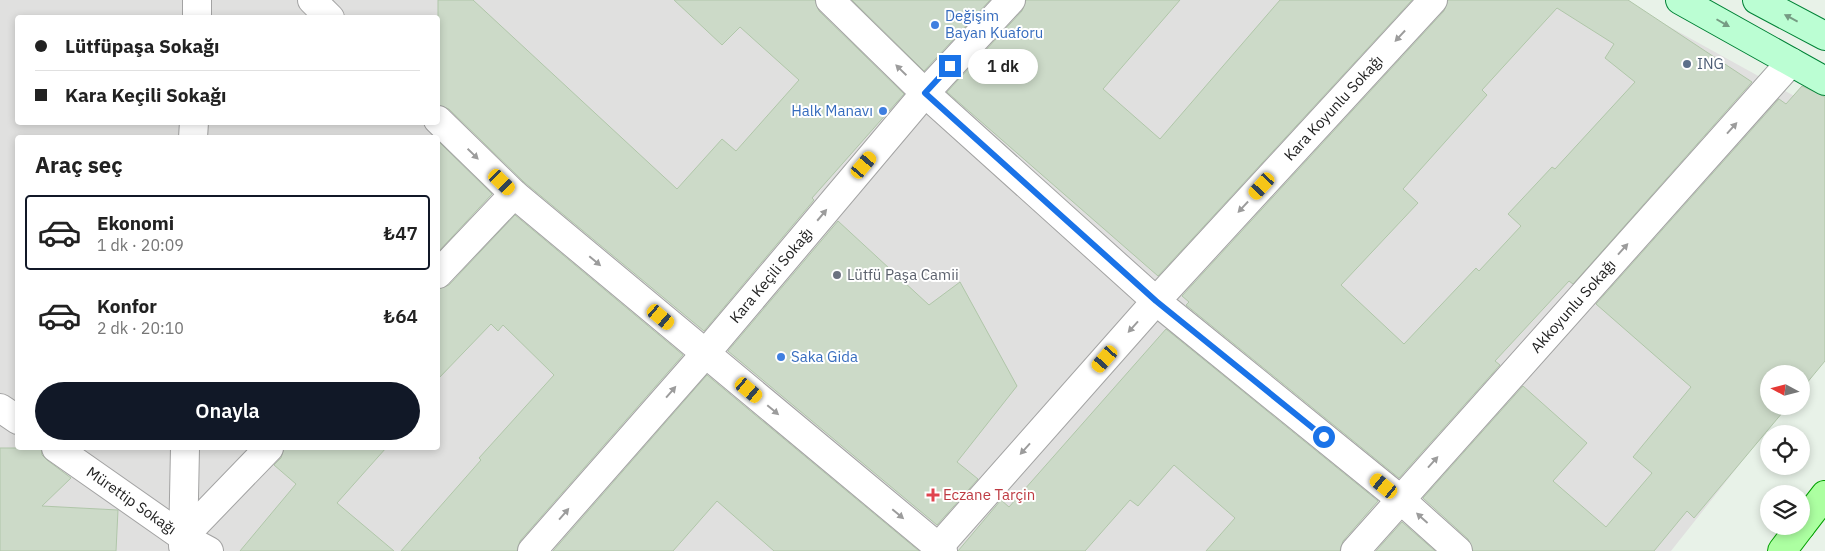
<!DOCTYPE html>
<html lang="tr">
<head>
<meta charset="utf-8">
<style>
  body { margin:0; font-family:"IBM Plex Sans",sans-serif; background:#f6f6f6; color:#222; height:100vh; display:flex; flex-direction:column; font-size:19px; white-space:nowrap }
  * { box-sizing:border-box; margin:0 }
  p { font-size:16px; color:#767676 }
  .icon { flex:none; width:28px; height:28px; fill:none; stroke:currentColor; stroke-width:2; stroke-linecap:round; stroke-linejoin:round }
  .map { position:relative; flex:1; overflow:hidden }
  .side { position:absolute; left:15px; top:135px; width:425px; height:315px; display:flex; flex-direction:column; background:#fff; border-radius:5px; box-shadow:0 2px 8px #0003 }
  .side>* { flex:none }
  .hud { position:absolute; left:15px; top:15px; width:425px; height:110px; border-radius:5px; box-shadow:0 2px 8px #0003; display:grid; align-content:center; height:110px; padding:0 20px; background:#fff }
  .needle { width:32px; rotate:277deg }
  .tools { position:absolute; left:1760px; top:365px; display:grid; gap:10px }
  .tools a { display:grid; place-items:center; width:50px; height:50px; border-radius:50%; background:#fff; box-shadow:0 2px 8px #0003; font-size:25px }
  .end { position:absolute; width:22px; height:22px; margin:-11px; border:6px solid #1a73e8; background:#fff; box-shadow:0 0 0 2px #fff }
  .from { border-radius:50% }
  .bubble { position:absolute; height:35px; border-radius:18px; background:#fff; box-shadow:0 2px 8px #0003; font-size:16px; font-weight:600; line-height:35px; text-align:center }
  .car { position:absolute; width:15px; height:30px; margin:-15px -8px; border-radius:6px; box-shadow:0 0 4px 1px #0007; background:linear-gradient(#f5c518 24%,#345 0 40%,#f5c518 0 76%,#345 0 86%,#f5c518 0) }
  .hud b { display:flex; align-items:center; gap:18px; height:48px; font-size:19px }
  .hud b+b { border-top:1px solid #e0e0e0 }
  .hud i { width:12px; height:12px; background:#222 }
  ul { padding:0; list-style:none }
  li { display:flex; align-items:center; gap:15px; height:75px; margin:0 10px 8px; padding:0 10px; border:2px solid transparent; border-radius:5px }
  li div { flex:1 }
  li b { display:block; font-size:19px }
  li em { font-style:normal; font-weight:600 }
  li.on { border-color:#111827 }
  li>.icon { width:45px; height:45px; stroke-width:1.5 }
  h2 { padding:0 20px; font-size:22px; line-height:60px }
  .primary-button { display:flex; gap:10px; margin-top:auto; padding:10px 20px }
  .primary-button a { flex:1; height:58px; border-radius:30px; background:#111827; color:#fff; font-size:20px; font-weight:600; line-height:58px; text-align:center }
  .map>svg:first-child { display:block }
</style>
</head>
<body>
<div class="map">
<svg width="1825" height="551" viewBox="0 0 1825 551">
  <rect width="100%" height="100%" fill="#e8f2e8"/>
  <!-- residential -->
  <path fill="#e0e0df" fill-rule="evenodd" d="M 0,0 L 1621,0 L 1825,113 L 1801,374 L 1769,374 L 1769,406 L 1786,406 L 1671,551 L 0,551 ZM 18,18 L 438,18 L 438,122 L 18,122 ZM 18,138 L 438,138 L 438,448 L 18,448 Z"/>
  <!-- building -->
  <g fill="#ccdac8" stroke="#b0c6a9" fill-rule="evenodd">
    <path d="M 438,0 L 473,0 L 677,189 L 722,139 L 736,151 L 799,80 L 740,27 L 722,45 L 674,0 L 815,0 L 819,11 L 904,94 L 812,198 L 814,200 L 704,331 L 524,182 L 449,109 L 438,105 Z"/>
    <path d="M 852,0 L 990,0 L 924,71 Z"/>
    <path d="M 1026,0 L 1180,0 L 1103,89 L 1160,139 L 1280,0 L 1412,0 L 1158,276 L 947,92 L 1022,11 Z"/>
    <path d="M 1448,0 L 1628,0 L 1752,82 L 1573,284 L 1569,281 L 1495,361 L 1500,365 L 1399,478 L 1186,305 L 1189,302 L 1182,296 L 1444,11 ZM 1557,8 L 1614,44 L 1605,58 L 1635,82 L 1555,169 L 1552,167 L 1508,214 L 1521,226 L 1479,271 L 1476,268 L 1404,344 L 1341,285 L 1418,203 L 1403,189 L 1487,95 L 1482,90 Z"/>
    <path d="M 1802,86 L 1825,97 L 1825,361 L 1801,390 L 1801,374 L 1769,374 L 1769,406 L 1788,406 L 1694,518 L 1687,511 L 1654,551 L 1473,551 L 1468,539 L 1423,498 L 1523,386 L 1587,443 L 1553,481 L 1606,527 L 1652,473 L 1633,457 L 1691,387 L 1596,304 L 1779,99 L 1786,104 Z"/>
    <path d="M 438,141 L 492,194 L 438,252 Z"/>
    <path d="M 515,215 L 683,355 L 520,541 L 517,551 L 401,551 L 481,460 L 479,458 L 554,375 L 503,325 L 498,331 L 491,324 L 438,379 L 438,289 L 449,285 Z"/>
    <path d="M 838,221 L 929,305 L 960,282 L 1017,386 L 957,462 L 978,479 L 937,525 L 728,351 Z"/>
    <path d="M 1166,329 L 1378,501 L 1343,541 L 1340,551 L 1206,551 L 1235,518 L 1174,465 L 1138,506 L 1130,500 L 1085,551 L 958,551 L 1001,500 L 1009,507 Z"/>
    <path d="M 707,375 L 919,551 L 774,551 L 717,501 L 673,551 L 553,551 Z"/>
    <path d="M 0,448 L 41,448 L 42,455 L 47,460 L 71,478 L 42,506 L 118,510 L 116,551 L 0,551 Z"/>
    <path d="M 284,448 L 386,448 L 337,503 L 394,551 L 240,551 L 296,484 L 274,465 L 281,458 Z"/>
    <path d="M 1402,522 L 1435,551 L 1376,551 Z"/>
  </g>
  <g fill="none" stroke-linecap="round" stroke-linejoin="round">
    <defs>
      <g id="minor">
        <path d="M 312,0 L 330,18"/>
        <path d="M 830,0 L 925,93 L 1156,301 L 1400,499 L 1458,551"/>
        <path d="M 197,18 L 197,0"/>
        <path d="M 438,120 L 514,194 L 943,551"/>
        <path d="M 193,138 L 194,122"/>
        <path d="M 438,274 L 514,194"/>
        <path d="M 0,408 L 18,420"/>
        <path id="s1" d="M 56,448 L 183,537 L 209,551"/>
        <path d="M 183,537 L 269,448"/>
        <path d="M 183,546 L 185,448"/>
        <path id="s2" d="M 532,551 L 705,354 L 925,93 L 1011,0"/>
        <path id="s3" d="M 935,551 L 1156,301 L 1433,0"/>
        <path id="s4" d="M 1355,551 L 1791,62"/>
      </g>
      <g id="secondary">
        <path d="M 1680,0 L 1825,81"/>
        <path d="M 1757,0 L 1825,36"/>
      </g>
      <g id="primary">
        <path d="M 1801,526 L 1825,495"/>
        <path d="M 1782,551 L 1801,526"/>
      </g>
    </defs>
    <!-- minor casing -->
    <use href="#minor" stroke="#a3a3a3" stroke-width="30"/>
    <!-- secondary casing -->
    <use href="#secondary" stroke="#008236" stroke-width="30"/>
    <!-- primary casing -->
    <use href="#primary" stroke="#03a000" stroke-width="30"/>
    <!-- minor -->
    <use href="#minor" stroke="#fff" stroke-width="28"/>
    <!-- secondary -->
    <use href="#secondary" stroke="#bbfed3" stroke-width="28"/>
    <!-- primary -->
    <use href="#primary" stroke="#acffa1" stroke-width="28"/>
  </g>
  <!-- one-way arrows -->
  <defs><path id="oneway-solid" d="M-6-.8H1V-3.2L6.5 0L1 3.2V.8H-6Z" transform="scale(1.25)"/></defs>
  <g fill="#769b83">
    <use href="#oneway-solid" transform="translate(1791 18) rotate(-152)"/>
    <use href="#oneway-solid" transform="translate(1723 23) rotate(30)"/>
  </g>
  <g fill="#9c9c9c">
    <use href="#oneway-solid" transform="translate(1400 36) rotate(133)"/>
    <use href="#oneway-solid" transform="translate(901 70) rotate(-136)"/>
    <use href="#oneway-solid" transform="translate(1732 128) rotate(-48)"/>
    <use href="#oneway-solid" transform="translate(473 154) rotate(44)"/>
    <use href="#oneway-solid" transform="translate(1243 207) rotate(133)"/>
    <use href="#oneway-solid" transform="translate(822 215) rotate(-50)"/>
    <use href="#oneway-solid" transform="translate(1623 249) rotate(-48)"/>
    <use href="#oneway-solid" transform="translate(595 261) rotate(40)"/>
    <use href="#oneway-solid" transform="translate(1133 327) rotate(132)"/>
    <use href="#oneway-solid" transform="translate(671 392) rotate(-49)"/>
    <use href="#oneway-solid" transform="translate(773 410) rotate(40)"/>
    <use href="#oneway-solid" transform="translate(1025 449) rotate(132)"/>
    <use href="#oneway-solid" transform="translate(1433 462) rotate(-48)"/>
    <use href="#oneway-solid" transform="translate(564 514) rotate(-49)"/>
    <use href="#oneway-solid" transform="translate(898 514) rotate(40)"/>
    <use href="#oneway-solid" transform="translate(1422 518) rotate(-138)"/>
  </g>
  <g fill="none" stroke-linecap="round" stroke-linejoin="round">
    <!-- route -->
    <path stroke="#1a73e8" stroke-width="6" d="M 950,66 L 925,93 L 1156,301 L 1324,437"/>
  </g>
  <!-- markers -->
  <g fill="#3f7fe0" stroke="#fff" stroke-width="2">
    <circle cx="935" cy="25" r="5"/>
    <circle cx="883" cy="111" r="5"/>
    <circle cx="781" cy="357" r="5"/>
  </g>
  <circle fill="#5c6f8a" stroke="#fff" stroke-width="2" cx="1687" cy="64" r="5"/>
  <circle fill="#6b7280" stroke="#fff" stroke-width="2" cx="837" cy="275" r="5"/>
  <path fill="#e0444e" stroke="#fff" stroke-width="2" d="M930.5 487.5h5v5h5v5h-5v5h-5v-5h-5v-5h5z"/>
  <g text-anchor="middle" stroke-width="4" stroke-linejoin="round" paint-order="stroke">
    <!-- shop labels -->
    <g font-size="15" fill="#366cbe" stroke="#fff" text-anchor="start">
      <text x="945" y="21">Değişim<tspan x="945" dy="17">Bayan Kuaforu</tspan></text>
      <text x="873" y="116" text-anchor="end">Halk Manavı</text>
      <text x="791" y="362">Saka Gida</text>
    </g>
    <!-- service labels -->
    <g font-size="15" fill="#4e5e75" stroke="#fff" text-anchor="start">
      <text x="1697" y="69">ING</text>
    </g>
    <!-- street labels -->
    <g font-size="15" fill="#222" stroke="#fff">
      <text dy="5" stroke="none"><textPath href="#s3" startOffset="596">Kara Koyunlu Sokağı</textPath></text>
      <text dy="5" stroke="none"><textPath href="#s2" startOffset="365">Kara Keçili Sokağı</textPath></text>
      <text dy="5" stroke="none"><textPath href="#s4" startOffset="328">Akkoyunlu Sokağı</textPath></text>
      <text dy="5" stroke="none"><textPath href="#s1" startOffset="92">Mürettip Sokağı</textPath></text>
    </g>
    <!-- worship labels -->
    <g font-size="15" fill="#5b616d" stroke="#fff" text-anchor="start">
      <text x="847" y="280">Lütfü Paşa Camii</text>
    </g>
    <!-- health labels -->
    <g font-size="15" fill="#be3a42" stroke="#fff" text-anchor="start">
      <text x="943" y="500">Eczane Tarçin</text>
    </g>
  </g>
</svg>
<div class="tools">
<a><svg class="needle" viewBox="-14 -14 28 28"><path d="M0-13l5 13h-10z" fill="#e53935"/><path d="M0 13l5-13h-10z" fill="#767676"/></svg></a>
<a><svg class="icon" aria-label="locate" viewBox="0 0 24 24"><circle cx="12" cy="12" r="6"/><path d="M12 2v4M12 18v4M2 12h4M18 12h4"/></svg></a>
<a><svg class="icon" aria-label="layers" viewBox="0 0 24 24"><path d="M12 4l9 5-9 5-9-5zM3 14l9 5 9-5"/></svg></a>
</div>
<i class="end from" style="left:1324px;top:437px"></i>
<i class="end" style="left:950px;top:66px"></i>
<div class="bubble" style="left:968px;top:49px;width:70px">1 dk</div>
<i class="car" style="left:864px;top:165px;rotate:40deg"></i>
<i class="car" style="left:502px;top:182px;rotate:134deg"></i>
<i class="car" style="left:1262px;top:186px;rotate:222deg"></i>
<i class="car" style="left:661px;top:317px;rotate:130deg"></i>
<i class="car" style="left:1105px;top:359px;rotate:221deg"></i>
<i class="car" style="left:749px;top:390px;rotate:130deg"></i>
<i class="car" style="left:1384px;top:486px;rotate:309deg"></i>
<div class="hud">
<b><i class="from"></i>Lütfüpaşa Sokağı</b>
<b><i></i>Kara Keçili Sokağı</b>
</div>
<section class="side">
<h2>Araç seç</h2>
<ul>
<li class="on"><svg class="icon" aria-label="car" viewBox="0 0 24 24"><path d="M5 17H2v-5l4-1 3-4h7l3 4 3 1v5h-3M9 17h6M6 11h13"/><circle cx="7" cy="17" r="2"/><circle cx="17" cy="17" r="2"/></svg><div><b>Ekonomi</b><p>1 dk · 20:09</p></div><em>₺47</em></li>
<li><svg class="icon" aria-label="car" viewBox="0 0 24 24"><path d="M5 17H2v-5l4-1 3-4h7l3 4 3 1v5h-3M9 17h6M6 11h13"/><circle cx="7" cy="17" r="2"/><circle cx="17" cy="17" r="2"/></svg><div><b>Konfor</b><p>2 dk · 20:10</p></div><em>₺64</em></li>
</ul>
<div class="primary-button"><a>Onayla</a></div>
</section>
</div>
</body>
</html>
